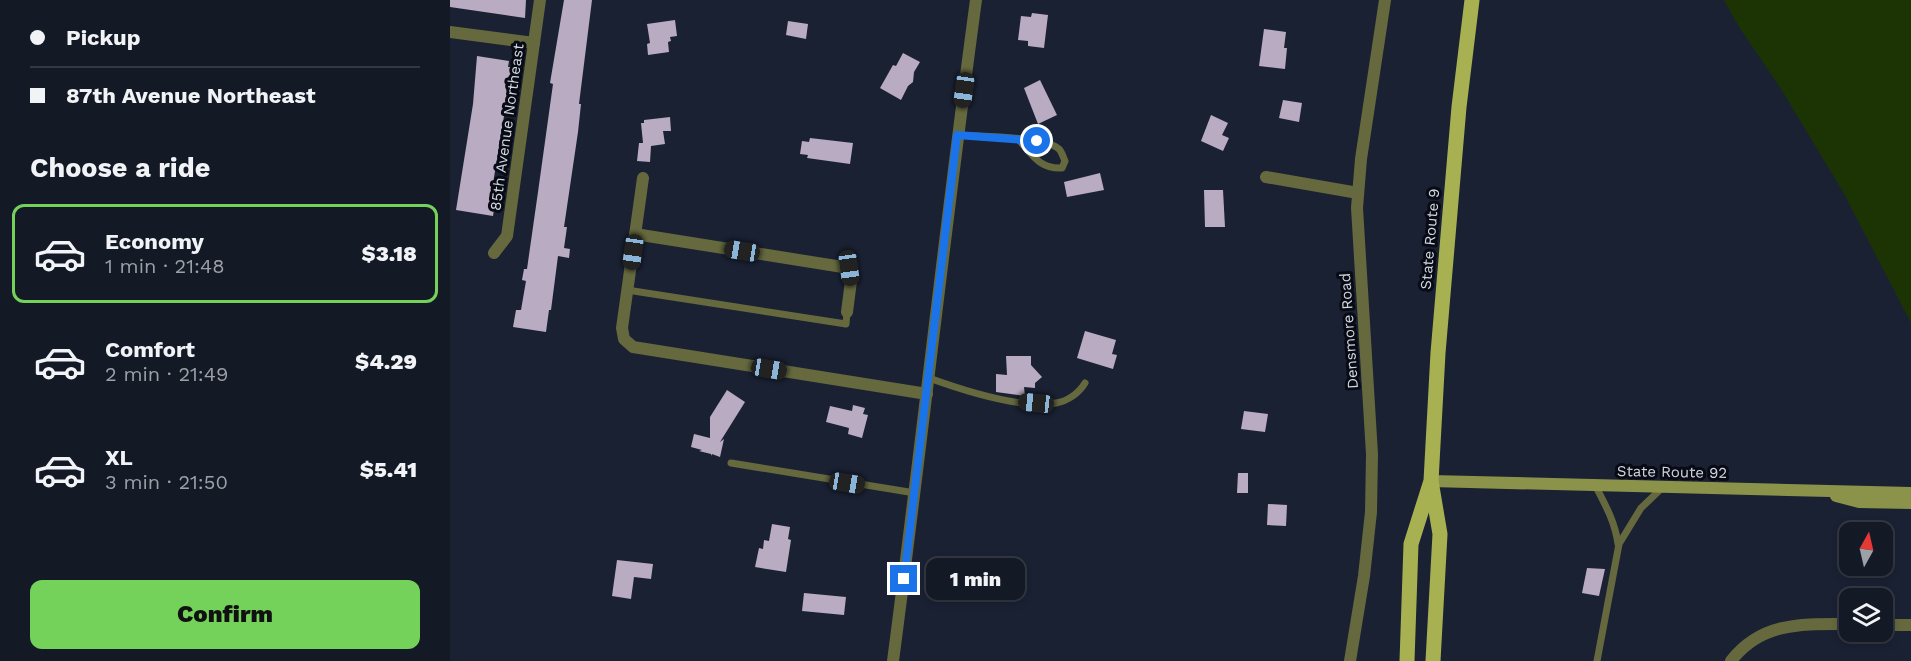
<!DOCTYPE html>
<html lang="en">
<head>
<meta charset="utf-8">
<style>
  body { margin:0; font-family:"Work Sans",sans-serif; background:#212632; color:#f1f3f6; height:100vh; display:flex; flex-direction:column; font-size:22px; white-space:nowrap }
  * { box-sizing:border-box; margin:0 }
  p { font-size:20px; color:#9da0a7 }
  .icon { flex:none; width:33px; height:33px; fill:none; stroke:currentColor; stroke-width:2; stroke-linecap:round; stroke-linejoin:round }
  .map { position:relative; flex:1; overflow:hidden }
  .panel { display:flex; flex-direction:column; background:#141926; width:450px }
  .panel>* { flex:none }
  .top-card { display:grid; align-content:center; height:132px; padding:0 30px; background:#141926 }
  .needle { width:39px; rotate:8deg }
  .tools { position:absolute; left:1389px; top:522px; display:grid; gap:12px }
  .tools a { display:grid; place-items:center; width:54px; height:54px; border-radius:12px; background:#141926; box-shadow:0 3px 9px #0003,0 0 0 2px #333843; font-size:30px }
  .end { position:absolute; width:27px; height:27px; margin:-14px; border:8px solid #1a73e8; background:#fff; box-shadow:0 0 0 3px #fff }
  .from { border-radius:50% }
  .bubble { position:absolute; height:42px; border-radius:12px; background:#141926; box-shadow:0 3px 9px #0003,0 0 0 2px #333843; font-size:20px; font-weight:800; line-height:42px; text-align:center }
  .car { position:absolute; width:18px; height:36px; margin:-18px -9px; border-radius:8px; box-shadow:0 0 4px 2px #0007; background:linear-gradient(#222 24%,#8ab4d8 0 40%,#222 0 76%,#8ab4d8 0 86%,#222 0) }
  .top-card b { display:flex; align-items:center; gap:21px; height:57px; font-size:22px }
  .top-card b+b { border-top:2px solid #333843 }
  .top-card i { width:15px; height:15px; background:#f1f3f6 }
  ul { padding:0; list-style:none }
  li { display:flex; align-items:center; gap:18px; height:99px; margin:0 12px 9px; padding:0 18px; border:3px solid transparent; border-radius:12px }
  li div { flex:1 }
  li b { display:block; font-size:22px }
  li em { font-style:normal; font-weight:800 }
  li.selected { border-color:#74d25b }
  li>.icon { width:54px; height:54px; stroke-width:1.5 }
  h2 { padding:0 30px; font-size:27px; line-height:72px }
  .action { display:flex; gap:12px; margin-top:auto; padding:12px 30px }
  .action a { flex:1; height:69px; border-radius:12px; background:#74d25b; color:#111; font-size:24px; font-weight:800; line-height:69px; text-align:center }
  main { display:flex; flex:1; min-height:0 }
  .map>svg:first-child { display:block }
</style>
</head>
<body>
<main>
<section class="panel">
<div class="top-card">
<b><i class="from"></i>Pickup</b>
<b><i></i>87th Avenue Northeast</b>
</div>
<h2>Choose a ride</h2>
<ul>
<li class="selected"><svg class="icon" aria-label="car" viewBox="0 0 24 24"><path d="M5 17H2v-5l4-1 3-4h7l3 4 3 1v5h-3M9 17h6M6 11h13"/><circle cx="7" cy="17" r="2"/><circle cx="17" cy="17" r="2"/></svg><div><b>Economy</b><p>1 min · 21:48</p></div><em>$3.18</em></li>
<li><svg class="icon" aria-label="car" viewBox="0 0 24 24"><path d="M5 17H2v-5l4-1 3-4h7l3 4 3 1v5h-3M9 17h6M6 11h13"/><circle cx="7" cy="17" r="2"/><circle cx="17" cy="17" r="2"/></svg><div><b>Comfort</b><p>2 min · 21:49</p></div><em>$4.29</em></li>
<li><svg class="icon" aria-label="car" viewBox="0 0 24 24"><path d="M5 17H2v-5l4-1 3-4h7l3 4 3 1v5h-3M9 17h6M6 11h13"/><circle cx="7" cy="17" r="2"/><circle cx="17" cy="17" r="2"/></svg><div><b>XL</b><p>3 min · 21:50</p></div><em>$5.41</em></li>
</ul>
<div class="action"><a>Confirm</a></div>
</section>
<div class="map">
<svg width="1461" height="661" viewBox="0 0 1461 661">
  <rect width="100%" height="100%" fill="#1a2133"/>
  <!-- green -->
  <path fill="#1c3404" d="M 1274,0 L 1461,0 L 1461,323 L 1393,192 L 1331,89 L 1289,27 Z"/>
  <!-- building -->
  <g fill="#b9abc2">
    <path d="M 0,0 L 76,0 L 75,18 L 0,7 Z"/>
    <path d="M 114,0 L 142,0 L 129,104 L 131,104 L 128,132 L 114,227 L 117,227 L 114,248 L 120,249 L 119,258 L 108,256 L 101,310 L 99,310 L 96,332 L 63,327 L 66,310 L 71,310 L 76,281 L 72,280 L 74,269 L 77,269 L 88,192 L 103,84 L 100,83 Z"/>
    <path d="M 582,13 L 598,15 L 594,48 L 578,46 L 578,41 L 568,40 L 571,16 L 581,17 Z"/>
    <path d="M 225,20 L 227,36 L 220,37 L 221,41 L 218,42 L 219,52 L 198,55 L 197,44 L 200,43 L 197,24 Z"/>
    <path d="M 338,21 L 358,24 L 356,39 L 336,35 Z"/>
    <path d="M 814,29 L 836,32 L 834,48 L 837,48 L 835,69 L 809,66 Z"/>
    <path d="M 453,53 L 470,62 L 464,72 L 463,82 L 458,86 L 451,100 L 430,88 L 443,65 L 446,66 Z"/>
    <path d="M 27,56 L 59,61 L 58,67 L 62,67 L 40,202 L 45,203 L 43,216 L 6,210 L 23,104 Z"/>
    <path d="M 590,80 L 607,115 L 588,124 L 574,88 Z"/>
    <path d="M 833,100 L 852,103 L 849,122 L 829,118 Z"/>
    <path d="M 761,115 L 778,123 L 772,135 L 779,138 L 773,151 L 751,141 Z"/>
    <path d="M 220,117 L 221,131 L 213,131 L 215,144 L 201,146 L 200,162 L 187,161 L 189,143 L 193,143 L 191,123 L 194,123 L 194,120 Z"/>
    <path d="M 360,138 L 403,143 L 400,164 L 357,158 L 358,155 L 350,154 L 352,141 L 359,142 Z"/>
    <path d="M 650,173 L 654,190 L 617,197 L 614,182 Z"/>
    <path d="M 754,190 L 773,190 L 775,227 L 755,227 Z"/>
    <path d="M 635,331 L 666,340 L 662,354 L 667,355 L 663,369 L 627,358 Z"/>
    <path d="M 556,356 L 581,356 L 581,365 L 592,377 L 585,383 L 585,388 L 574,387 L 575,396 L 546,392 L 546,374 L 557,375 Z"/>
    <path d="M 277,390 L 295,402 L 270,442 L 274,439 L 270,457 L 262,454 L 261,456 L 261,454 L 249,451 L 252,450 L 241,447 L 244,434 L 260,438 L 260,417 Z"/>
    <path d="M 403,405 L 415,408 L 413,414 L 418,415 L 412,438 L 398,434 L 399,428 L 376,422 L 380,406 L 402,411 Z"/>
    <path d="M 794,411 L 818,414 L 815,432 L 791,429 Z"/>
    <path d="M 788,473 L 798,473 L 798,493 L 787,493 Z"/>
    <path d="M 818,504 L 837,505 L 836,526 L 817,525 Z"/>
    <path d="M 322,524 L 340,527 L 338,539 L 341,540 L 336,572 L 305,567 L 309,548 L 313,549 L 314,540 L 319,541 Z"/>
    <path d="M 167,560 L 203,564 L 201,579 L 184,577 L 181,599 L 162,596 Z"/>
    <path d="M 1137,568 L 1155,569 L 1149,596 L 1132,593 Z"/>
    <path d="M 354,593 L 396,597 L 394,615 L 352,611 Z"/>
  </g>
  <g fill="none" stroke-linecap="round" stroke-linejoin="round">
    <!-- lane -->
    <g stroke="#65693d" stroke-width="7">
      <path d="M 507,135 C 528,137 595,136 609,149 C 612,152 613,157 615,161 L 612,168 C 590,169 582,155 569,140"/>
      <path d="M 177,290 L 396,324 L 397,312"/>
      <path d="M 479,378 C 512,390 571,409 606,403 C 618,401 629,393 635,383"/>
      <path d="M 281,463 L 465,493"/>
      <path d="M 1145,485 C 1155,504 1165,522 1168,544"/>
      <path d="M 1147,661 L 1169,544 L 1191,508 L 1213,487"/>
    </g>
    <!-- street -->
    <g stroke="#65693d" stroke-width="12">
      <path d="M 0,32 L 84,43"/>
      <path d="M 816,177 L 908,193"/>
      <path d="M 193,178 L 172,328 L 174,339 L 183,347 L 477,394"/>
      <path d="M 185,234 L 399,268 L 401,281 L 397,312"/>
      <path d="M 44,253 L 57,236 L 90,0"/>
      <path d="M 1432,625 L 1461,625"/>
      <path d="M 443,661 C 472,441 496,220 526,0"/>
      <path d="M 900,661 L 914,576 L 921,512 L 922,454 L 907,208 L 911,159 L 935,0"/>
      <path d="M 1281,661 C 1312,621 1354,624 1400,624"/>
    </g>
    <!-- secondary -->
    <g stroke="#8b9249" stroke-width="12">
      <path d="M 981,481 L 1461,493"/>
      <path d="M 1386,496 L 1409,502 L 1461,503"/>
    </g>
    <!-- primary -->
    <g stroke="#a8b151" stroke-width="15">
      <path d="M 957,661 L 961,544 L 980,484"/>
      <path d="M 983,661 L 990,534 L 981,481 L 988,353 L 1009,107 L 1022,0"/>
    </g>
  </g>
  <g fill="none" stroke-linecap="round" stroke-linejoin="round">
    <!-- route -->
    <path stroke="#1a73e8" stroke-width="8" d="M 454,579 L 507,135 L 587,141"/>
  </g>
  <g text-anchor="middle" stroke-width="6" stroke-linejoin="round" paint-order="stroke">
    <!-- street labels -->
    <g font-size="15" fill="#d1d7e3" stroke="#080b13">
      <text transform="translate(57 127) rotate(-82)" y="5">85th Avenue Northeast</text>
      <text transform="translate(980 239) rotate(-85)" y="5">State Route 9</text>
      <text transform="translate(899 331) rotate(-94)" y="5">Densmore Road</text>
      <text transform="translate(1222 472) rotate(1)" y="5">State Route 92</text>
    </g>
  </g>
</svg>
<div class="tools">
<a><svg class="needle" viewBox="-14 -14 28 28"><path d="M0-13l5 13h-10z" fill="#e53935"/><path d="M0 13l5-13h-10z" fill="#9da0a7"/></svg></a>
<a><svg class="icon" aria-label="layers" viewBox="0 0 24 24"><path d="M12 4l9 5-9 5-9-5zM3 14l9 5 9-5"/></svg></a>
</div>
<i class="end from" style="left:587px;top:141px"></i>
<i class="end" style="left:454px;top:579px"></i>
<div class="bubble" style="left:476px;top:558px;width:99px">1 min</div>
<i class="car" style="left:514px;top:90px;rotate:188deg"></i>
<i class="car" style="left:292px;top:251px;rotate:279deg"></i>
<i class="car" style="left:183px;top:252px;rotate:188deg"></i>
<i class="car" style="left:399px;top:268px;rotate:172deg"></i>
<i class="car" style="left:319px;top:369px;rotate:99deg"></i>
<i class="car" style="left:586px;top:403px;rotate:276deg"></i>
<i class="car" style="left:397px;top:483px;rotate:99deg"></i>
</div>
</main>
</body>
</html>
